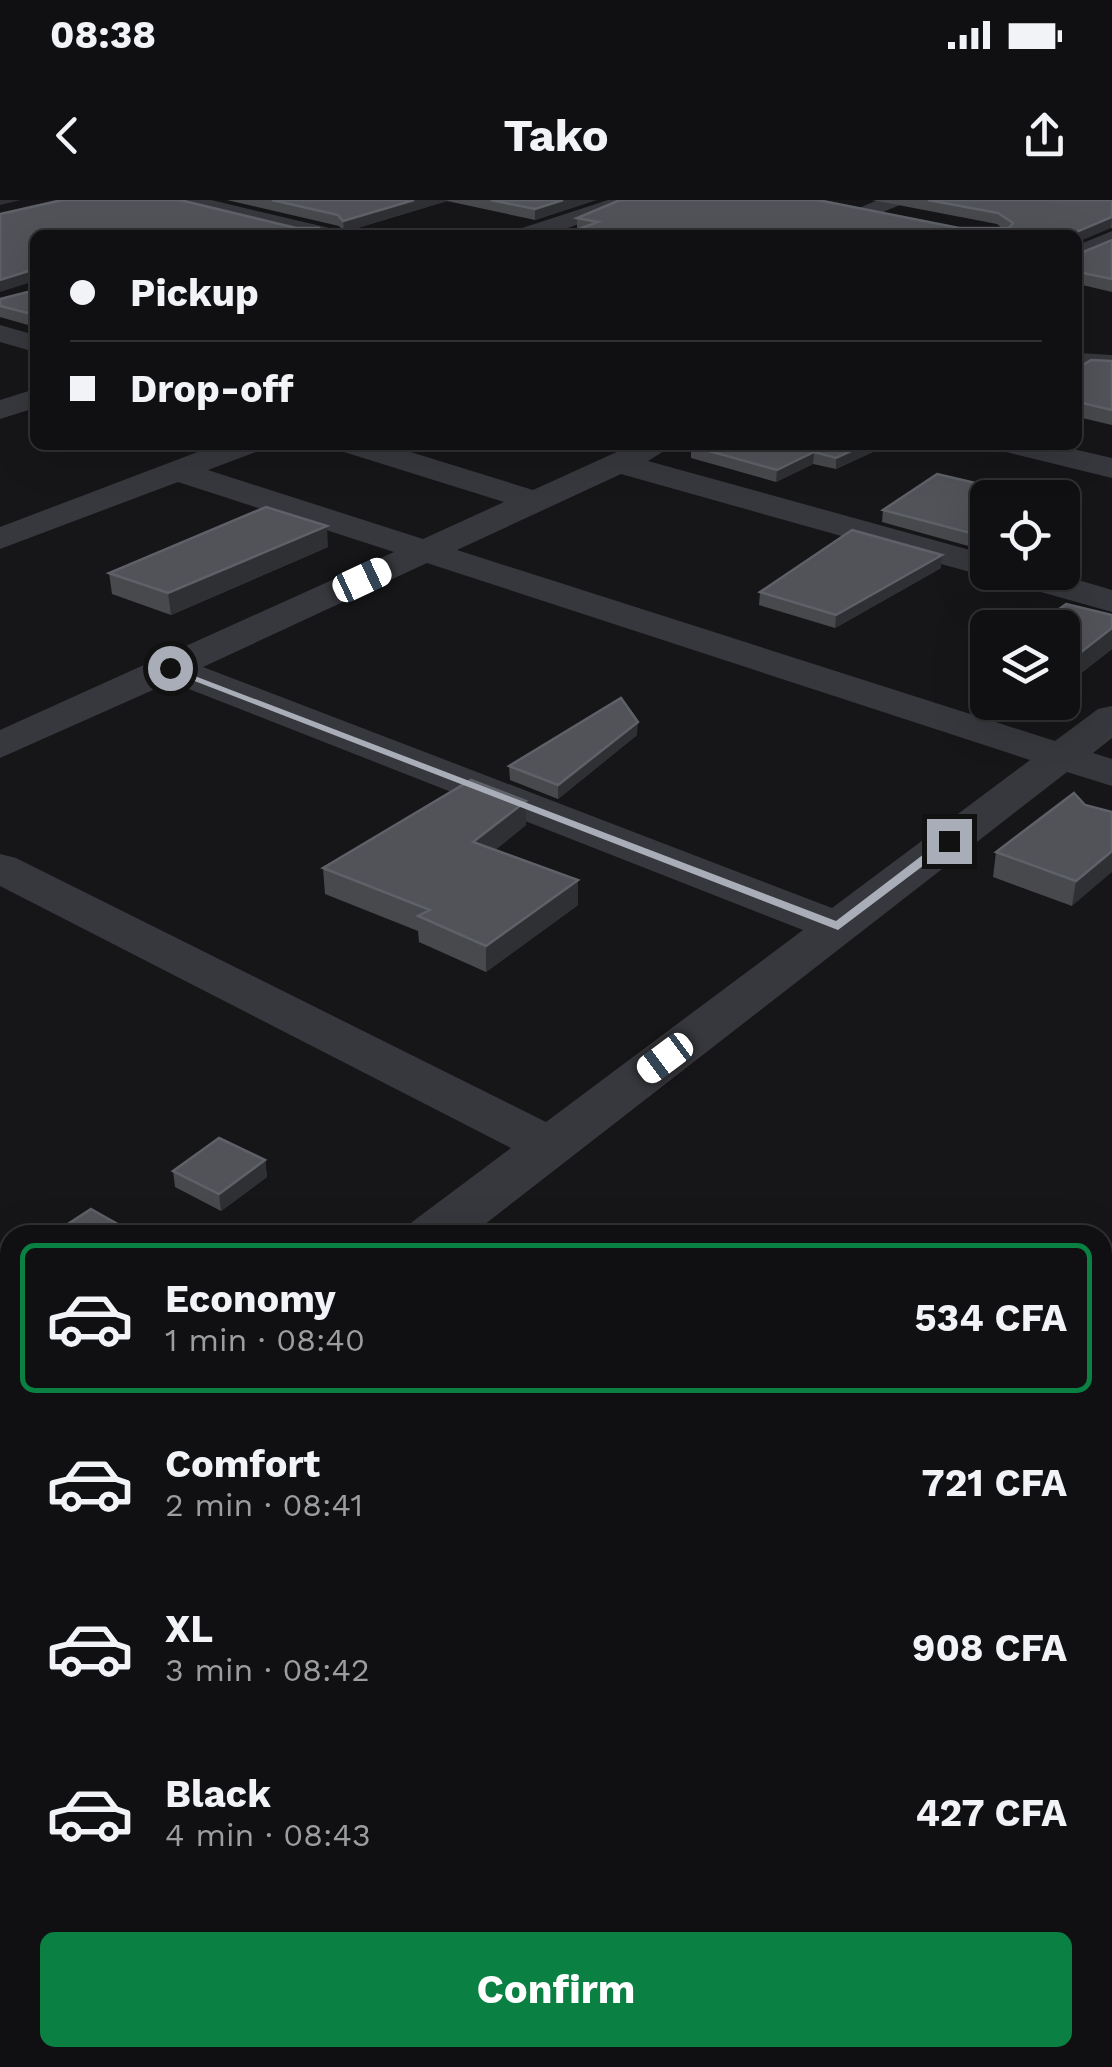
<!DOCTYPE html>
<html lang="en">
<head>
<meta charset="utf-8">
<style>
  body { margin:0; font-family:"Work Sans",sans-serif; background:#1e1e20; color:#f1f3f6; height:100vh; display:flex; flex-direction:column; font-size:38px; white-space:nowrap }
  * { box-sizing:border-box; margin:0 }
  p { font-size:32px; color:#9c9d9f }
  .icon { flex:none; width:55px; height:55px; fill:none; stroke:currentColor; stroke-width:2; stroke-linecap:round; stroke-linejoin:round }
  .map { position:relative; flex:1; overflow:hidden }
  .drawer { position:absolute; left:0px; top:1025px; width:1112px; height:842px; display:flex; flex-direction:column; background:#101012; border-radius:30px 30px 0 0; box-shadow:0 10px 40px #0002,0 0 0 2px #303032 }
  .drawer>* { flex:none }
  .guide { position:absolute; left:30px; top:30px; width:1052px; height:220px; border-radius:15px; box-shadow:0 10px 40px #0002,0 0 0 2px #303032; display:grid; align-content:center; height:220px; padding:0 40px; background:#101012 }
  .buttons { position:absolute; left:970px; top:280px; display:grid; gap:20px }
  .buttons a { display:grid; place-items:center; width:110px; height:110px; border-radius:15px; background:#101012; box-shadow:0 10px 40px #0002,0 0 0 2px #303032; font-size:50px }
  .end { position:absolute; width:45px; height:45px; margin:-22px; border:12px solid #a8adb8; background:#111; box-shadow:0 0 0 5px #111 }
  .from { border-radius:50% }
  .car { position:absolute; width:30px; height:60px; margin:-30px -15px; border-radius:12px; box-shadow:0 0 8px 2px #0007; background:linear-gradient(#fff 24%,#345 0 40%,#fff 0 76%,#345 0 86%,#fff 0) }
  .guide b { display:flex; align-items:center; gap:35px; height:95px; font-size:38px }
  .guide b+b { border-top:2px solid #303032 }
  .guide i { width:25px; height:25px; background:#f1f3f6 }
  ul { padding:18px 0 0; list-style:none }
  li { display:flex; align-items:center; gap:30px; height:150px; margin:0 20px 15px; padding:0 20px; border:5px solid transparent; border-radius:15px }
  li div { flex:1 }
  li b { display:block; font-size:38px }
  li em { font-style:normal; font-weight:700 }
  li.current { border-color:#0b8043 }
  li>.icon { width:90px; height:90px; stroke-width:1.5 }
  .cta { display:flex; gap:20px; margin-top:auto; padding:20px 40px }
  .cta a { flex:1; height:115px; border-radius:15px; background:#0b8043; color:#fff; font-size:40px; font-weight:700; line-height:115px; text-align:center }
  .status { display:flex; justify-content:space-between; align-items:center; height:70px; padding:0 50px; background:#101012; direction:ltr }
  .status svg { height:28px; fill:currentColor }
  header { display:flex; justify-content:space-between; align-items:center; height:130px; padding:0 40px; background:#101012; font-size:45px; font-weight:700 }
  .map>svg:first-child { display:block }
</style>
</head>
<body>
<div class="status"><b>08:38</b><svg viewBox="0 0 49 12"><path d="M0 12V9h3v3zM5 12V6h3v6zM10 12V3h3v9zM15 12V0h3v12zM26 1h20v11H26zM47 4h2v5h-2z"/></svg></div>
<header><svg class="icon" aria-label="back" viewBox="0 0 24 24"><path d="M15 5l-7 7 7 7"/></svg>Tako<svg class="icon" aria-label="share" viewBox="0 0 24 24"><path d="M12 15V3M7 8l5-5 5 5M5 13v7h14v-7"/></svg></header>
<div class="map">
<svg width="1112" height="1867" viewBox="0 0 1112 1867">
  <rect width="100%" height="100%" fill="#161618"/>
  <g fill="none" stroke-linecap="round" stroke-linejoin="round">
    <!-- minor -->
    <g fill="#37383d" fill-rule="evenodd">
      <path d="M 169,0 L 211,0 L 338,30 L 341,35 L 298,35 L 173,5 Z"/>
      <path d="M 608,0 L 643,0 L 549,35 L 513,35 L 516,30 Z"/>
      <path d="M 878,0 L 912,0 L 828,35 L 794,35 Z"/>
      <path d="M 1112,31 L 1112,47 L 1078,61 L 1078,45 Z"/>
      <path d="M 0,125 L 35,135 L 35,152 L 0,142 Z"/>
      <path d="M 1078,153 L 1112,155 L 1112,173 L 1078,170 Z"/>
      <path d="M 35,189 L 35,208 L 0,219 L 0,200 Z"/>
      <path d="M 216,245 L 261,245 L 256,252 L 208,270 L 423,339 L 504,302 L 344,252 L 339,245 L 388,245 L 533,290 L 632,245 L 674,245 L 648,261 L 988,355 L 988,372 L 1051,372 L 1112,390 L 1112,412 L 621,274 L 457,350 L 1055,541 L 1098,509 L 1112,506 L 1112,538 L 1093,553 L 1112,559 L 1112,586 L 1067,572 L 471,1035 L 404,1035 L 412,1022 L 511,948 L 0,686 L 0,654 L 16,658 L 546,922 L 803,730 L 171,482 L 0,558 L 0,530 L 394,352 L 178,282 L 0,349 L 0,327 ZM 427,363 L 1030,560 L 832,708 L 203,467 Z"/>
      <path d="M 1001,245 L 1056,245 L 1112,258 L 1112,278 L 1006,252 Z"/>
      <path d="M 1112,1047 L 1112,1095 L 1102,1098 L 1102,1049 Z"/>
      <path d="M 0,1226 L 10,1229 L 10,1282 L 0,1279 Z"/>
      <path d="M 1102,1295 L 1112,1298 L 1112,1351 L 1102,1348 Z"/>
      <path d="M 10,1332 L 10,1389 L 0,1393 L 0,1335 Z"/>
      <path d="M 412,1858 L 502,1858 L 498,1867 L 408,1867 Z"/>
      <path d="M 756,1858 L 850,1858 L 854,1867 L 760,1867 Z"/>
    </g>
  </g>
  <!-- wall -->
  <g fill="#47494d">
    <path d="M 227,0 L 596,0 L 535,20 L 447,1 L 344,32 L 339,26 Z"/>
    <path d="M 872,0 L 1112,0 L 1112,28 L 577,29 L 577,18 L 1002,28 L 997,24 Z"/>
    <path d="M 1112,40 L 1112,92 L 1078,84 L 1078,51 L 1081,53 Z"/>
    <path d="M 35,90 L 35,127 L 0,117 L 0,99 Z"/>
    <path d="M 1112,161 L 1112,225 L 1078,217 L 1078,168 Z"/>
    <path d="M 888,245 L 836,269 L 813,264 L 776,282 L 691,258 L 691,246 Z"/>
    <path d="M 1031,296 L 972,347 L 882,322 L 883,310 Z"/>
    <path d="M 328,347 L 171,415 L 112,394 L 109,373 Z"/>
    <path d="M 941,368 L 835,428 L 759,405 L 760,392 Z"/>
    <path d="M 1112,415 L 1112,449 L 1076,477 L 1062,474 L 1062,428 Z"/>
    <path d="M 637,535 L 558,599 L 510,580 L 509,566 Z"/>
    <path d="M 526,601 L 526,625 L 495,650 L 578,705 L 486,772 L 419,742 L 418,731 L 325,694 L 323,668 Z"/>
    <path d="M 1085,605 L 1112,612 L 1072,706 L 993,677 L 996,652 Z"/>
    <path d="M 265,960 L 267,977 L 221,1011 L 175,987 L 173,971 Z"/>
    <path d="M 10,1061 L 10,1172 L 0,1165 L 0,1067 Z"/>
  </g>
  <!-- shaded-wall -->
  <g fill="#2f3033">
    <path d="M 0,0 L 21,0 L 0,5 Z"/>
    <path d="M 414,0 L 447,0 L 447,1 L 344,32 L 343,21 Z"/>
    <path d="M 563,0 L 596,0 L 535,20 L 535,9 Z"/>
    <path d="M 1112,17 L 1111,28 L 1078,42 L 1076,32 Z"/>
    <path d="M 320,28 L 320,35 L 295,35 Z"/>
    <path d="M 35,69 L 35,81 L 0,92 L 0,80 Z"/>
    <path d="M 864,245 L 888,245 L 836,269 L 836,258 Z"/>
    <path d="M 814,252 L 813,264 L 776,282 L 777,270 Z"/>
    <path d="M 988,325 L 988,336 L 972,347 L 974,334 Z"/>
    <path d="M 327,326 L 328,347 L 171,415 L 168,393 Z"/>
    <path d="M 942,355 L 941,368 L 835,428 L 836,415 Z"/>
    <path d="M 1112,428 L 1112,449 L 1076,477 L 1080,453 Z"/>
    <path d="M 638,522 L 637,535 L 558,599 L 558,585 Z"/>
    <path d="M 526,601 L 526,625 L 474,667 L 473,642 Z"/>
    <path d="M 1112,651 L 1112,672 L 1072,706 L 1076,681 Z"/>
    <path d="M 578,680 L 578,705 L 486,772 L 486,746 Z"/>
    <path d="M 265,960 L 267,977 L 221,1011 L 219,994 Z"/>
    <path d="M 1112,1204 L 1112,1224 L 1102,1237 L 1102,1216 Z"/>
  </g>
  <!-- building -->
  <g fill="#525359" stroke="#5f6168" stroke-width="2.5">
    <path d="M 62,0 L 180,0 L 296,28 L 320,28 L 295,35 L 35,35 L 35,69 L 0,80 L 0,14 Z"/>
    <path d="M 272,0 L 414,0 L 343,21 L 338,15 Z"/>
    <path d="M 491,0 L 563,0 L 535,9 Z"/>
    <path d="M 620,0 L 818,0 L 959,28 L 1009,28 L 1013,23 L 998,13 L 928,0 L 1112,0 L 1112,17 L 1076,32 L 1076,35 L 563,35 L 598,22 L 577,18 Z"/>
    <path d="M 1112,40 L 1112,79 L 1078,72 L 1078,51 L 1081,53 Z"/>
    <path d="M 35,90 L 35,115 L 0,106 L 0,99 Z"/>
    <path d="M 1091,160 L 1112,161 L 1112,210 L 1078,202 L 1078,168 Z"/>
    <path d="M 694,245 L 864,245 L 836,258 L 814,252 L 777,270 L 691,246 Z"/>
    <path d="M 937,274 L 1031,296 L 1029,298 L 988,298 L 988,325 L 974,334 L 883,310 Z"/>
    <path d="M 266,307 L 327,326 L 168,393 L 109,373 Z"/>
    <path d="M 852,330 L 942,355 L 836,415 L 760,392 Z"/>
    <path d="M 1066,404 L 1112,415 L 1112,428 L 1080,453 L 1062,448 L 1062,428 L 1033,428 Z"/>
    <path d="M 621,498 L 638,522 L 558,585 L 509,566 Z"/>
    <path d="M 471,580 L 526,601 L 473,642 L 578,680 L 486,746 L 418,716 L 430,710 L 323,668 Z"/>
    <path d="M 1074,593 L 1085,605 L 1112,612 L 1112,651 L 1076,681 L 996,652 Z"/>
    <path d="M 219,938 L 265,960 L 219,994 L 173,971 Z"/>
    <path d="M 91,1009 L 137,1035 L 51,1035 Z"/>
    <path d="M 10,1061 L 10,1147 L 0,1141 L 0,1067 Z"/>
    <path d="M 1102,1087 L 1112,1091 L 1112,1204 L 1102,1216 Z"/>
  </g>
  <!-- route -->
  <path fill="#a8adb8" d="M 166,465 L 836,721 L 945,638 L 956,641 L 838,730 L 166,470 Z"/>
</svg>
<div class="buttons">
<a><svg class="icon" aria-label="locate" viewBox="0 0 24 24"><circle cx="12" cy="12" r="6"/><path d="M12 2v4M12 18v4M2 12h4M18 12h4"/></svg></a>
<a><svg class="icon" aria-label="layers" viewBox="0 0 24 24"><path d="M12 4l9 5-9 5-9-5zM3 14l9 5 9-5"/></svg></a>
</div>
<i class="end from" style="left:170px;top:468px"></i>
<i class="end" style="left:949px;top:641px"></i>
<i class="car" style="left:362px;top:380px;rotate:65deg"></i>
<i class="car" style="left:665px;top:858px;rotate:233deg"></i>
<div class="guide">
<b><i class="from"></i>Pickup</b>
<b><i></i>Drop-off</b>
</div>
<section class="drawer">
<ul>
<li class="current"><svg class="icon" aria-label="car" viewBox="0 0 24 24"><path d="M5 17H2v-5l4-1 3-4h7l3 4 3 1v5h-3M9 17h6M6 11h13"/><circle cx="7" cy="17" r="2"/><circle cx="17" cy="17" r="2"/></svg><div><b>Economy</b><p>1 min · 08:40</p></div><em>534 CFA</em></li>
<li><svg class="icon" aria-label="car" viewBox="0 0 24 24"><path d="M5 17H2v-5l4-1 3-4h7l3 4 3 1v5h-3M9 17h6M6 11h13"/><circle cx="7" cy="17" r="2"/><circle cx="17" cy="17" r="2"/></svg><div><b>Comfort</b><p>2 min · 08:41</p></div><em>721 CFA</em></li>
<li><svg class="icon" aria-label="car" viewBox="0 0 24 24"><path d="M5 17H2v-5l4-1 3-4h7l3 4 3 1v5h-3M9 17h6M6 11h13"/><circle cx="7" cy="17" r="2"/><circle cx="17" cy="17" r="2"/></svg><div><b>XL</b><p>3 min · 08:42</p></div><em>908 CFA</em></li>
<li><svg class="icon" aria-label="car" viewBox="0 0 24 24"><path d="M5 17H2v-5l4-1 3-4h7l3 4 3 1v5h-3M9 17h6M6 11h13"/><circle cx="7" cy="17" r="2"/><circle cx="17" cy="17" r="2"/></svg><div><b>Black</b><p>4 min · 08:43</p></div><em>427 CFA</em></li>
</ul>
<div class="cta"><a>Confirm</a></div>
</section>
</div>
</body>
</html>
